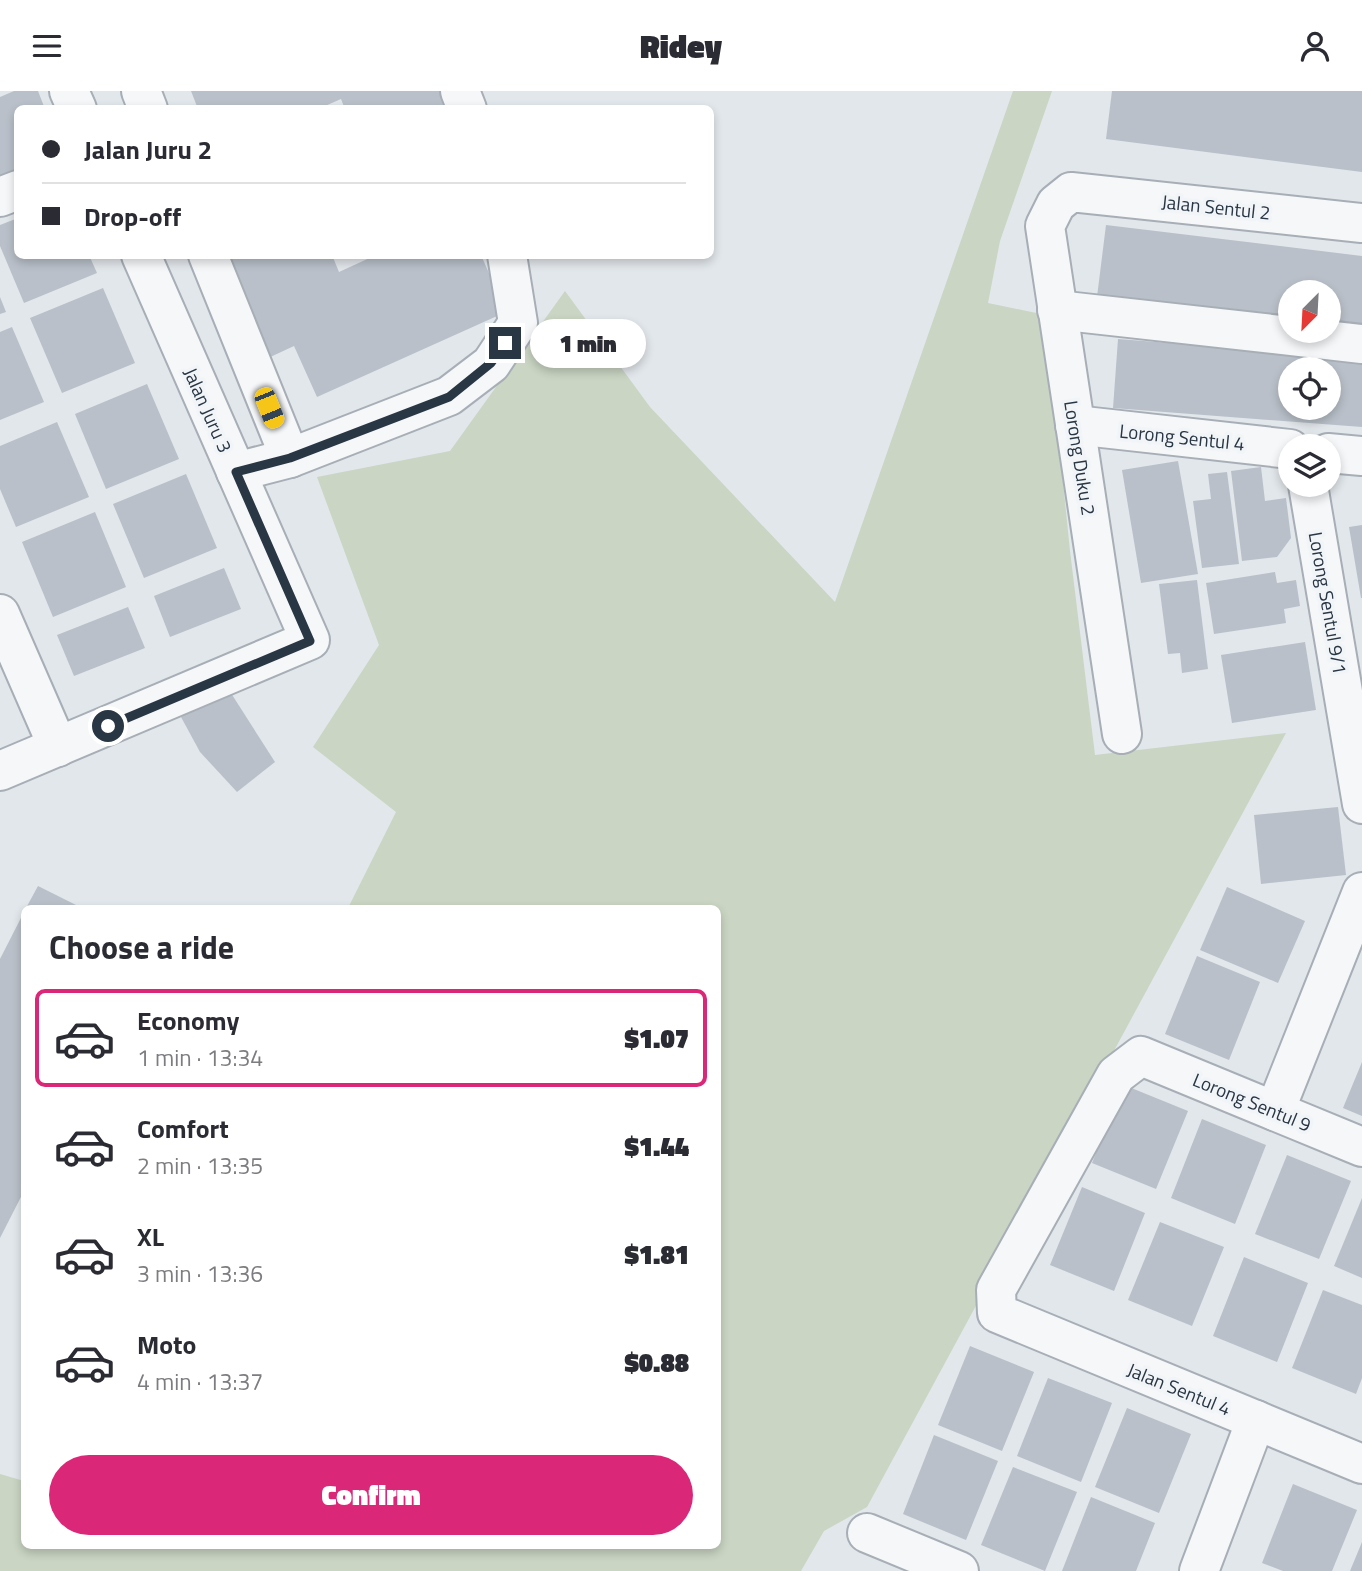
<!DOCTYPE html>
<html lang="en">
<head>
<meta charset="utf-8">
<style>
  body { margin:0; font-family:"Titillium Web",sans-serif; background:#f7f7f7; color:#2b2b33; height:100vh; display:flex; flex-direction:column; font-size:26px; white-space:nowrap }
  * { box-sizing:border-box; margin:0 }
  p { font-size:23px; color:#7c7c81 }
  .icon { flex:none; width:38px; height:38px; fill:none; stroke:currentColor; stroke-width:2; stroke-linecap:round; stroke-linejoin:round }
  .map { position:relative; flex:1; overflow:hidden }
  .sheet { position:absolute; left:21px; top:814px; width:700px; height:644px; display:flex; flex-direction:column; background:#fff; border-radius:10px; box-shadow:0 4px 10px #0003 }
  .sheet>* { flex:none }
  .guide { position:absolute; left:14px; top:14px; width:700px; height:154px; border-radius:10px; box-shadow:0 4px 10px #0003; display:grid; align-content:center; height:154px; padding:0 28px; background:#fff }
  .needle { width:46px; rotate:204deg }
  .fabs { position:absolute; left:1278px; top:189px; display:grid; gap:14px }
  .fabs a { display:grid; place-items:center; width:63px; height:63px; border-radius:50%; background:#fff; box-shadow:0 4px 10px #0003; font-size:35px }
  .end { position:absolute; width:32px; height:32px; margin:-16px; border:9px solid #293644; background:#fff; box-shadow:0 0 0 4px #fff }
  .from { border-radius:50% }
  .bubble { position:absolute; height:49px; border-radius:24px; background:#fff; box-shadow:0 4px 10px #0003; font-size:23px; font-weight:800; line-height:49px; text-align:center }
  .car { position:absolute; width:21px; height:42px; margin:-21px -10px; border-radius:9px; box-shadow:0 0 5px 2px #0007; background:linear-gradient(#f5c518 24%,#345 0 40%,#f5c518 0 76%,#345 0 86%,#f5c518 0) }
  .guide b { display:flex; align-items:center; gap:24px; height:66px; font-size:26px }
  .guide b+b { border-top:2px solid #e1e1e2 }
  .guide i { width:18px; height:18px; background:#2b2b33 }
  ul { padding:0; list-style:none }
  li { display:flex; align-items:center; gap:21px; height:98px; margin:0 14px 10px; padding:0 14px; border:4px solid transparent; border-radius:10px }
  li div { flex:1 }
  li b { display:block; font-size:26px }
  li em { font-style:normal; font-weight:800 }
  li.active { border-color:#db2777 }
  li>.icon { width:63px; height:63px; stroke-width:1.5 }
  h2 { padding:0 28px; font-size:32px; line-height:84px }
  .cta { display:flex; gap:14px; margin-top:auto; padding:14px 28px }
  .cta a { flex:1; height:80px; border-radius:42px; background:#db2777; color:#fff; font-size:28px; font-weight:800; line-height:80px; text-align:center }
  header { display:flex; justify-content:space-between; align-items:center; height:91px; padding:0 28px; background:#fff; font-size:32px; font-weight:800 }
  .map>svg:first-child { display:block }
</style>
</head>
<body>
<header><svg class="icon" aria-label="menu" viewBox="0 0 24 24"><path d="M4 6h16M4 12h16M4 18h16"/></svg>Ridey<svg class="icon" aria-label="person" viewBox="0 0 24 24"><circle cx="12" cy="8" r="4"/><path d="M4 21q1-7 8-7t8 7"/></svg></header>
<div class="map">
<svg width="1362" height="1480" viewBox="0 0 1362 1480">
  <rect width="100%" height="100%" fill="#e2e7eb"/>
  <!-- green -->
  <path fill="#cad5c3" d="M 1013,0 L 1052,0 L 1000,150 L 988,212 L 1046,224 L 1070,460 L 1095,664 L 1286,642 L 867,1416 L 824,1440 L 801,1480 L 0,1480 L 0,1383 L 24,1390 L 24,1454 L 718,1454 L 718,817 L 348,817 L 396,721 L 313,656 L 379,554 L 317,386 L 450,360 L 565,200 L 650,316 L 835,511 Z"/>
  <!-- building -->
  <g fill="#b9c0c9" fill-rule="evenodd">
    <path d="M 14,0 L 38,0 L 45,18 L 18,18 L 18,86 L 0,92 L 0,6 Z"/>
    <path d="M 191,0 L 449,0 L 456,18 L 345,18 L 341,8 L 318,18 L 198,18 Z"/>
    <path d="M 1112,0 L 1362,0 L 1362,81 L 1106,48 Z"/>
    <path d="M 18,127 L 18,164 L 89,164 L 97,182 L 24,212 L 0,155 L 0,134 Z"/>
    <path d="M 1106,134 L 1362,165 L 1362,237 L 1328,233 L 1328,201 L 1290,201 L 1290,229 L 1097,206 Z"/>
    <path d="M 219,164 L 332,164 L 339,181 L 376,164 L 481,164 L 506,221 L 317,306 L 294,255 L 266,268 Z"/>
    <path d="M 103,197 L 135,272 L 62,302 L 30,227 Z"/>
    <path d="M 0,206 L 6,221 L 0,223 Z"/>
    <path d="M 12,236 L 44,311 L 0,329 L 0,241 Z"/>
    <path d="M 1118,248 L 1362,267 L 1362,336 L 1113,317 ZM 1290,278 L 1328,278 L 1328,317 L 1290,317 Z"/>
    <path d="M 147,293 L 179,368 L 106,398 L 75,323 Z"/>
    <path d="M 57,331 L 89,406 L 16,436 L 0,398 L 0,355 Z"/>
    <path d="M 1178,370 L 1198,483 L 1141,492 L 1122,379 Z"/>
    <path d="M 1261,376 L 1265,410 L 1286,407 L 1291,447 L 1277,466 L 1242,470 L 1231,380 Z"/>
    <path d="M 1227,381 L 1239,473 L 1202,477 L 1193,410 L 1211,408 L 1208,383 Z"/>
    <path d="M 186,383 L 217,457 L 144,487 L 113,413 Z"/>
    <path d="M 95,421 L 126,496 L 53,526 L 22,451 Z"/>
    <path d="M 1362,434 L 1362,507 L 1361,507 L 1349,436 Z"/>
    <path d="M 224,477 L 241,518 L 170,546 L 154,505 Z"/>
    <path d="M 1275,481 L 1277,492 L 1296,489 L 1300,515 L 1284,518 L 1286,532 L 1214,543 L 1206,492 Z"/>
    <path d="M 1197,489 L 1208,578 L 1182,582 L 1180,562 L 1168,563 L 1159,493 Z"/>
    <path d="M 128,516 L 145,557 L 74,585 L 57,544 Z"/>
    <path d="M 1305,551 L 1316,619 L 1232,632 L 1221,564 Z"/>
    <path d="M 229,599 L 275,671 L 237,701 L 200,661 L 181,626 Z"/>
    <path d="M 1338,716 L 1346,784 L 1261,793 L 1254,724 Z"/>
    <path d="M 38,795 L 82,817 L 26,817 Z"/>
    <path d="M 1227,796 L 1305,830 L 1278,892 L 1200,859 Z"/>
    <path d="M 24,821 L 24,1100 L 0,1147 L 0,868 Z"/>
    <path d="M 1197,865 L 1260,891 L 1229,969 L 1165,943 Z"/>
    <path d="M 1362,971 L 1362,1025 L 1343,1017 Z"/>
    <path d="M 1124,994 L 1188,1020 L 1156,1098 L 1092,1072 Z"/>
    <path d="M 1202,1028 L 1266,1054 L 1235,1133 L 1171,1107 Z"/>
    <path d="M 1287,1064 L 1351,1090 L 1319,1168 L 1255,1143 Z"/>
    <path d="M 1082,1096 L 1145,1122 L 1114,1200 L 1050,1174 Z"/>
    <path d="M 1362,1107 L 1362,1187 L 1334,1175 Z"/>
    <path d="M 1160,1131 L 1224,1156 L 1192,1235 L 1128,1209 Z"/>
    <path d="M 1244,1166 L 1308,1192 L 1277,1271 L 1213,1245 Z"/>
    <path d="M 1323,1199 L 1362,1214 L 1362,1287 L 1356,1303 L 1292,1277 Z"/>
    <path d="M 970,1255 L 1034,1281 L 1002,1360 L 938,1334 Z"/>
    <path d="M 1048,1287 L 1112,1312 L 1081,1391 L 1017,1365 Z"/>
    <path d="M 1127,1317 L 1191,1343 L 1159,1422 L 1095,1396 Z"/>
    <path d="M 934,1344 L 998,1370 L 966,1449 L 903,1423 Z"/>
    <path d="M 1013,1376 L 1077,1401 L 1045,1480 L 981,1454 Z"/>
    <path d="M 1293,1393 L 1357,1419 L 1332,1480 L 1283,1480 L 1262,1472 Z"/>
    <path d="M 1091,1406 L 1155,1432 L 1136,1480 L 1062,1480 Z"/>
    <path d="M 1362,1451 L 1362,1480 L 1350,1480 Z"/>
  </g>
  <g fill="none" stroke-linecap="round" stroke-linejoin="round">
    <defs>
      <g id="minor">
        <path d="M 69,0 L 77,18"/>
        <path d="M 141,0 L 148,18"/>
        <path d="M 460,0 L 467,18"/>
        <path d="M 0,106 L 18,99"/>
        <path d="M 208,164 L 290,367"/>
        <path d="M 1057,219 L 1362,253"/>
        <path d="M 1075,334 L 1290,358"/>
        <path d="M 1328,362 L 1362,365"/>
        <path d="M 236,381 L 290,367 L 449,305 L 491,273 L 518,232 L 507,164"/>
        <path d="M 1308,394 L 1362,713"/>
        <path d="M 0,523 L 58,656"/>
        <path d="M 1122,643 L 1045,135 L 1056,113 L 1071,101 L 1362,132"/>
        <path d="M 0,680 L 310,549 L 141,164"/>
        <path d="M 1275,1020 L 1362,801"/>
        <path d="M 1362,1056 L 1141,965 L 1116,984 L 996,1199 L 997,1222 L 1362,1373"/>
        <path d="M 867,1442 L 959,1480"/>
        <path d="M 1199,1480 L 1256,1329"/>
      </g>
    </defs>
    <!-- minor casing -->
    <use href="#minor" stroke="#a7aeb6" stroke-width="42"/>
    <!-- minor -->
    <use href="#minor" stroke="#f5f7f9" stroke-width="38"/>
  </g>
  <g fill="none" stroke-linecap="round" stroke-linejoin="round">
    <!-- route -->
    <path stroke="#293644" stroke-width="9" d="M 108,635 L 310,550 L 236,381 L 290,367 L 449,306 L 491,272 L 505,252"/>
  </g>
  <g text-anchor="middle" stroke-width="7" stroke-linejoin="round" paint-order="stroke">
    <!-- street labels -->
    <g font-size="19" fill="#293644" stroke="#f2f5f8">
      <text transform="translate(1216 116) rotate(6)" y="7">Jalan Sentul 2</text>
      <text transform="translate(208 319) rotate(66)" y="7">Jalan Juru 3</text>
      <text transform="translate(1182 346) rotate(6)" y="7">Lorong Sentul 4</text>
      <text transform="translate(1080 367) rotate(81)" y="7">Lorong Duku 2</text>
      <text transform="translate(1328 512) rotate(80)" y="7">Lorong Sentul 9/1</text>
      <text transform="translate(1252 1011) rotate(22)" y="7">Lorong Sentul 9</text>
      <text transform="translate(1179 1298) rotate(22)" y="7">Jalan Sentul 4</text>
    </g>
  </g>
</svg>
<div class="fabs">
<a><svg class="needle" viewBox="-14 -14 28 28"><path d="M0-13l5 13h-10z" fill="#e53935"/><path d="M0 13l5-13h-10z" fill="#7c7c81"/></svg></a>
<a><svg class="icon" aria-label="locate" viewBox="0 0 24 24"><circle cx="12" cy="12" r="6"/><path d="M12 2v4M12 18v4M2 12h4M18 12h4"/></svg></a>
<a><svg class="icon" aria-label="layers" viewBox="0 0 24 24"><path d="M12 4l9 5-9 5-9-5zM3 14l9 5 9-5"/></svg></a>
</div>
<i class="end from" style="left:108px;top:635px"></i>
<i class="end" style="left:505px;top:252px"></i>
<div class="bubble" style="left:530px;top:228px;width:116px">1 min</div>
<i class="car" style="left:269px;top:317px;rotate:158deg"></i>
<div class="guide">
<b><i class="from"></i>Jalan Juru 2</b>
<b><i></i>Drop-off</b>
</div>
<section class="sheet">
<h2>Choose a ride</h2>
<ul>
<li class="active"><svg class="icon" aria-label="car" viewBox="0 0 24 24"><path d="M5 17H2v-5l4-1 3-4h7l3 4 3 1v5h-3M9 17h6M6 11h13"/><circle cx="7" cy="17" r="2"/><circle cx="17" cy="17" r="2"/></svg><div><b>Economy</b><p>1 min · 13:34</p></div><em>$1.07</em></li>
<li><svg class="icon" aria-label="car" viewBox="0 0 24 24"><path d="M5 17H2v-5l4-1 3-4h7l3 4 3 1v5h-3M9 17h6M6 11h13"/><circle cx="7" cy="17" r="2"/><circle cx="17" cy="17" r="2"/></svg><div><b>Comfort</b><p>2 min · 13:35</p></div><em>$1.44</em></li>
<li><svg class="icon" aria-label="car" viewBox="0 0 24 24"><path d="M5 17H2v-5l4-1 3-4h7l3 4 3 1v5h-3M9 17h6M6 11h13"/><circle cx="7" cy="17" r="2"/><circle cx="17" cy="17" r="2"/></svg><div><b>XL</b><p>3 min · 13:36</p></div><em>$1.81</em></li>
<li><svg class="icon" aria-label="car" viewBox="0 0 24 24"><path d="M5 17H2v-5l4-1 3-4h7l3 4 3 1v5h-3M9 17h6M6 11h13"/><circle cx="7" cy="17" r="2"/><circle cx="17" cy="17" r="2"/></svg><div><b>Moto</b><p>4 min · 13:37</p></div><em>$0.88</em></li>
</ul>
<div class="cta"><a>Confirm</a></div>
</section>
</div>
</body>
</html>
